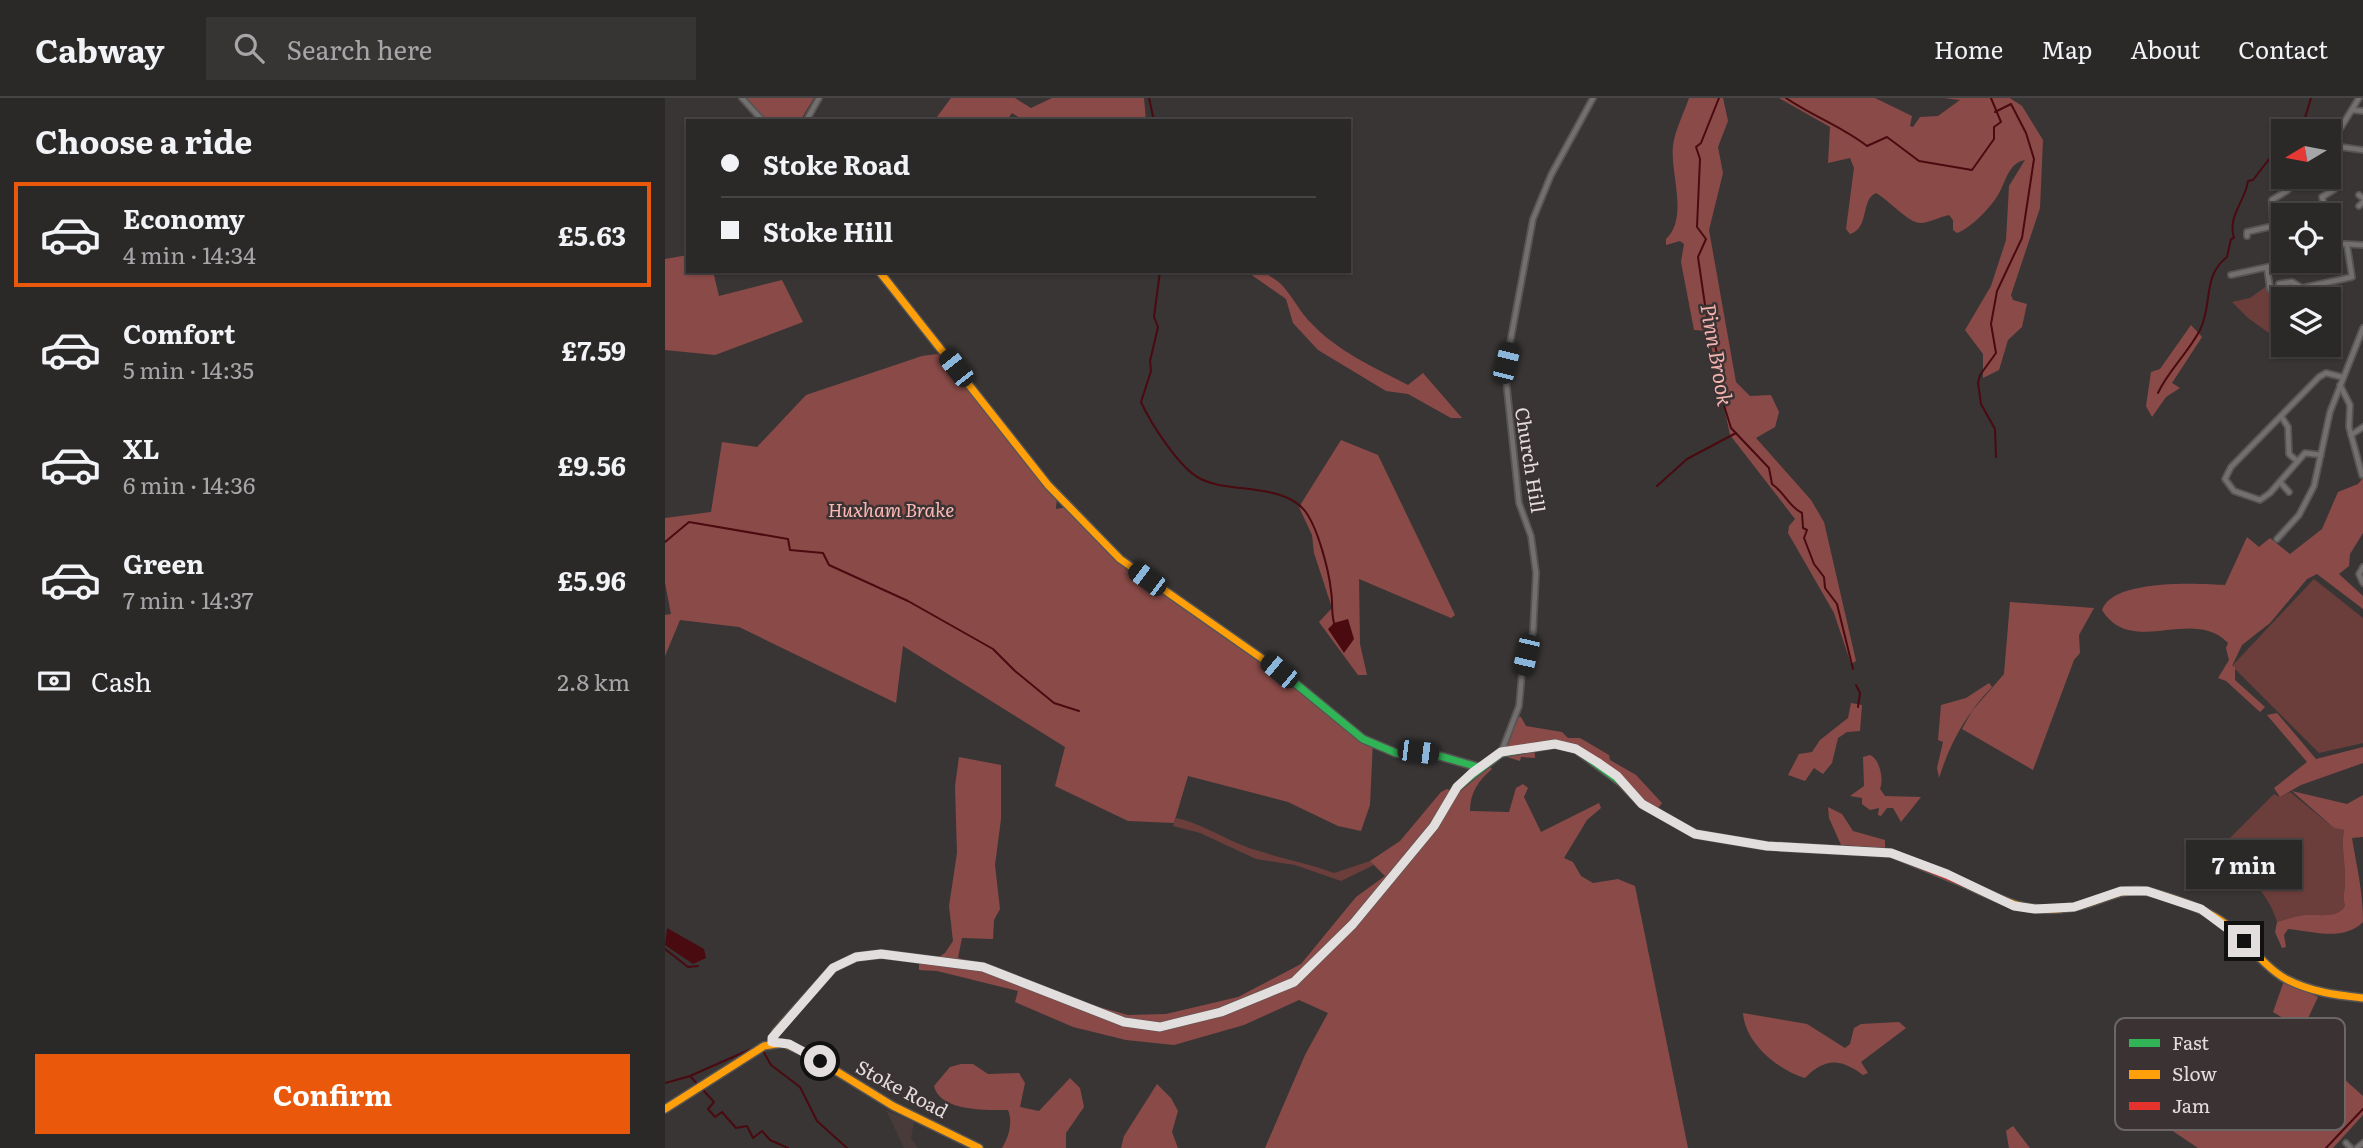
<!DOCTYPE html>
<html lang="en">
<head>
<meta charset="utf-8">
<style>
  body { margin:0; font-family:Literata,serif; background:#373434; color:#f1f3f6; height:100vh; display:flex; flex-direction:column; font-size:26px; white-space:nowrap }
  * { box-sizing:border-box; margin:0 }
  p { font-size:23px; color:#a6a6a8 }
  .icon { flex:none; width:38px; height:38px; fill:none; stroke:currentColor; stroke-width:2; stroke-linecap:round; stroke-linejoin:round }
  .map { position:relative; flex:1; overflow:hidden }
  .panel { display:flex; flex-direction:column; background:#2b2828; width:665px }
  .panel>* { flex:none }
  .guide { position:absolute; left:21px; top:21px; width:665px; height:154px; border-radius:0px; box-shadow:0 2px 5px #0004,0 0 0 2px #474445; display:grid; align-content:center; height:154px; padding:0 35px; background:#2b2828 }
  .needle { width:46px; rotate:260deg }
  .tools { position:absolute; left:1606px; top:21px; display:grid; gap:14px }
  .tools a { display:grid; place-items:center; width:70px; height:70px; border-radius:0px; background:#2b2828; box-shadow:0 2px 5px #0004,0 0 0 2px #474445; font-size:35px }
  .end { position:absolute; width:32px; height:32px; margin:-16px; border:9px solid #e3dede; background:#111; box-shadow:0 0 0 4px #111 }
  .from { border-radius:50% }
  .bubble { position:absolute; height:49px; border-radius:0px; background:#2b2828; box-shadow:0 2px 5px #0004,0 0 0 2px #474445; font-size:23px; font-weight:700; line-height:49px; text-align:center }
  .car { position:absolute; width:21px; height:42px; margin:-21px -10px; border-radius:9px; box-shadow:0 0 5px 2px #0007; background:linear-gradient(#222 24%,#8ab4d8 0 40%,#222 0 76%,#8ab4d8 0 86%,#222 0) }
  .guide b { display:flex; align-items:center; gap:24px; height:66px; font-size:26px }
  .guide b+b { border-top:2px solid #474445 }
  .guide i { width:18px; height:18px; background:#f1f3f6 }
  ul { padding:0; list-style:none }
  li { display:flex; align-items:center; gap:21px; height:105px; margin:0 14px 10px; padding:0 21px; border:4px solid transparent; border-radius:0px }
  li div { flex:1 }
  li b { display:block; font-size:26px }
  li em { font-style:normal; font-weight:700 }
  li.active { border-color:#ea580c }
  li>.icon { width:63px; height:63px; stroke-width:1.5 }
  h2 { padding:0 35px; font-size:32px; line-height:84px }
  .pay { display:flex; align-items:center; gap:18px; height:77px; padding:0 35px; font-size:26px }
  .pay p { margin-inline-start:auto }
  .primary-button { display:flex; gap:14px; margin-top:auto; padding:14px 35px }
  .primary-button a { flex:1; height:80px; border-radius:0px; background:#ea580c; color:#fff; font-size:28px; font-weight:700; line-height:80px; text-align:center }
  header { display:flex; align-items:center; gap:42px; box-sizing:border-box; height:98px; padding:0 35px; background:#2b2828; border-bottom:2px solid #474445 }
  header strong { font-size:33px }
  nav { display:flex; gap:38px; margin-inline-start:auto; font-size:24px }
  .search { width:490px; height:63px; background:#373434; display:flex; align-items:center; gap:18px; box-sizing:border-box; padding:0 24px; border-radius:0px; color:#a6a6a8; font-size:26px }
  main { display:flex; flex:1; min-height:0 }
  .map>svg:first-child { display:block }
</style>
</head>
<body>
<header>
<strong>Cabway</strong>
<div class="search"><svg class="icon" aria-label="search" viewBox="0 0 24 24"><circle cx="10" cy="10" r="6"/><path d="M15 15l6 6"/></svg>Search here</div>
<nav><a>Home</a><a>Map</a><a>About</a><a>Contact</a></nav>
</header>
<main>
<section class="panel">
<h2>Choose a ride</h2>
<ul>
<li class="active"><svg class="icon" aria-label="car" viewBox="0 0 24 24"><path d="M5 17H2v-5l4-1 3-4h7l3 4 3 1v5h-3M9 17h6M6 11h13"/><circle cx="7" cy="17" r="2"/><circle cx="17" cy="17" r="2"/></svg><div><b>Economy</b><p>4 min · 14:34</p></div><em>£5.63</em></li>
<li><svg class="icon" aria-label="car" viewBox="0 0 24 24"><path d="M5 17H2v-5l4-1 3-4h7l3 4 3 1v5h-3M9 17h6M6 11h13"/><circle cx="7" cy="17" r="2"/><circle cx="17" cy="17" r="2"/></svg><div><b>Comfort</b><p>5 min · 14:35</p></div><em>£7.59</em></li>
<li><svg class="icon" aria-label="car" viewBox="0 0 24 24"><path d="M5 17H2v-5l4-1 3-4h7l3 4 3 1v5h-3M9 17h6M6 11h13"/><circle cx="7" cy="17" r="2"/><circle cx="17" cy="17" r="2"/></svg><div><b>XL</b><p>6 min · 14:36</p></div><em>£9.56</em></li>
<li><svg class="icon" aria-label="car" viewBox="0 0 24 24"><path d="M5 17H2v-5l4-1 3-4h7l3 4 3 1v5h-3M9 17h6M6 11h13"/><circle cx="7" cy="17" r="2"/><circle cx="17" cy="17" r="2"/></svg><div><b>Green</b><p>7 min · 14:37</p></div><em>£5.96</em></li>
</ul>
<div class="pay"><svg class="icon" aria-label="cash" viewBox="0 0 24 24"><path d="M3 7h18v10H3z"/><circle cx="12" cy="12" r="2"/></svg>Cash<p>2.8 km</p></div>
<div class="primary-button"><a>Confirm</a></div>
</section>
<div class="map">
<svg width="1698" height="1050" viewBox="0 0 1698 1050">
  <rect width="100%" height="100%" fill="#393535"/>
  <!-- built -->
  <path fill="#483b3a" d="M 221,1012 L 249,1024 L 246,1040 L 253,1050 L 239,1050 Z"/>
  <!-- green -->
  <g fill="#6b3e3b">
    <path d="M 1605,171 L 1609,188 L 1628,186 L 1645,201 L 1619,201 L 1619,235 L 1607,232 L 1604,235 L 1583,220 L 1567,204 L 1585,200 L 1603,187 L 1601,172 Z"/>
    <path d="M 1649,481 L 1698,520 L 1698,645 L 1654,655 L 1567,568 Z"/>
    <path d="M 1625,694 L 1669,730 L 1679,732 C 1676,749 1680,762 1680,779 C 1681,789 1677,796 1680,808 C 1672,821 1655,816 1641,817 C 1632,817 1621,822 1612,824 C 1603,793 1577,771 1554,751 L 1609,696 L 1615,699 Z"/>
    <path d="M 511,720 C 540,726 563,744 591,752 C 617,761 643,765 669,775 L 705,763 L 709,767 L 676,783 L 630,767 L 591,761 L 535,735 L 508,728 Z"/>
  </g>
  <!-- forest -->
  <g fill="#8a4b48">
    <path d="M 81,0 L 149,0 L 135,23 L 101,23 Z"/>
    <path d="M 286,0 L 350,0 L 366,10 L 387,0 L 479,0 L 481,23 L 360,23 L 347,15 L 341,23 L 269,23 Z"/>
    <path d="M 1024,0 L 1058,0 L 1063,23 L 1053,49 L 1058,75 L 1044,132 L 1071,284 L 1085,298 L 1106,297 L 1114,314 L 1110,329 L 1091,340 L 1146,402 L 1159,424 L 1191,563 L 1186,566 L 1169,515 L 1123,435 L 1124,428 L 1130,421 L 1065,337 L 1043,233 L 1029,232 L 1016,164 L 1019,146 L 1015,143 L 1001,147 L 1001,141 C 1024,119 1005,76 1008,48 C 1010,32 1019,15 1024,0 Z"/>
    <path d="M 1114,0 L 1210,0 L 1247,18 L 1245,28 L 1248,29 L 1255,19 L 1273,18 L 1295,2 L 1279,0 L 1345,0 L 1357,8 L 1378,42 L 1375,110 L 1346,197 L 1348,202 L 1362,206 L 1357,229 L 1343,242 L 1334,272 L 1318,280 L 1318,256 L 1300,232 L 1326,188 L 1341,142 L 1344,88 L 1360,62 C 1343,65 1341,84 1333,97 C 1325,110 1306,130 1292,135 L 1288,132 L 1288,122 L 1284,117 C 1274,119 1266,124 1257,125 C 1245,127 1224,102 1211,95 C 1195,102 1205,130 1185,136 L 1181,131 L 1189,70 L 1185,60 L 1163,65 L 1165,29 Z"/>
    <path d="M 23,157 L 23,173 L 48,173 L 54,198 L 117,182 L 138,224 L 50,257 L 0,252 L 0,161 Z"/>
    <path d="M 581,173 C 620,173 624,202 646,225 C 672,253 710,270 743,287 L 758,275 L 797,320 L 786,320 L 743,296 L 721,293 L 653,252 L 628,225 L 621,201 Z"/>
    <path d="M 1526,227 L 1537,239 L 1507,285 L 1515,290 L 1501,299 L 1487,319 L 1481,308 L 1486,274 L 1495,271 Z"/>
    <path d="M 280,255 L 392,399 L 391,411 L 402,409 L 439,445 L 493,486 L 582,544 L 669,619 L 708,642 L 705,707 L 696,733 L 673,728 L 623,704 L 523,678 L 509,725 L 463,723 L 390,688 L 400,649 L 238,548 L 231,605 L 74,529 L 15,522 L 0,558 L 0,517 L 6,516 L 0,485 L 0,420 L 46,414 L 57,344 L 92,349 L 141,297 L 257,258 Z"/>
    <path d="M 676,342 L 713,357 L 790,517 L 786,520 L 694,481 L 695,546 L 702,577 L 693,577 L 654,524 L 667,510 L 649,455 L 647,437 L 634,409 Z"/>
    <path d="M 1698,380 L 1698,435 L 1685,456 L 1684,468 L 1674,476 L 1698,498 L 1698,511 L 1652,476 L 1642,481 L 1605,525 L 1577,547 L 1567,568 L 1570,569 L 1570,582 L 1600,609 L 1595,614 L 1561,583 L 1553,580 L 1564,562 L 1561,550 L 1563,545 C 1527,508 1467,560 1437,512 C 1447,481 1532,485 1560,487 L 1582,439 L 1594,449 L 1605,440 L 1625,456 L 1657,431 L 1673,394 L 1693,386 Z"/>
    <path d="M 1345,504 L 1429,510 L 1414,537 L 1415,555 L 1409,562 L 1368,672 L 1297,631 L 1307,613 L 1339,576 Z"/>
    <path d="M 1324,585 L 1327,589 C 1301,616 1285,645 1274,680 L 1272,670 L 1278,644 L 1273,642 L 1276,607 L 1301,600 Z"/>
    <path d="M 1186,605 L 1197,607 L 1195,633 L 1182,634 L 1173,640 L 1167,665 L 1158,676 L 1149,670 L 1140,683 L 1123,677 L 1134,656 L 1147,654 L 1155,642 L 1183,620 Z"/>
    <path d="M 1612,615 L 1651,661 L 1698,649 L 1698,665 L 1636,687 L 1615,699 L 1609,690 L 1642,664 L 1602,617 Z"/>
    <path d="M 847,619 L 856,619 L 861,628 L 897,634 L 903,640 L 915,640 L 944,657 L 945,662 L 971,677 L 997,705 L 991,713 C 942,683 940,641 869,644 L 870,660 L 856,659 L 855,663 L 842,659 L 844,654 L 836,650 Z"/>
    <path d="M 1205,657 C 1215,661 1219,682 1215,691 L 1220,698 L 1256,699 L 1236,724 L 1228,710 L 1222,710 L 1216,718 L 1213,717 L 1214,710 L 1205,712 L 1197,706 L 1197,700 L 1185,698 L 1199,688 L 1198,659 Z"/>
    <path d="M 294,659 L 336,667 L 336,721 L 330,767 L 335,811 L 329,822 L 328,841 L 297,840 L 293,860 L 329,868 L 413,903 L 463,917 L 501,916 L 573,899 L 636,866 L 691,799 L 720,778 L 705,763 L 735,743 L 776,694 L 782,691 L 793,695 L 825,669 L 827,671 C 813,683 805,695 805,713 L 844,714 L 851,690 L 858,686 L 863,690 L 859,699 L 876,734 L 934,705 L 936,710 L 922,722 L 899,760 L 908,764 L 916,778 L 928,785 L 953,781 L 970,788 L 1023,1050 L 600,1050 L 640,957 L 663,915 L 634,902 L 579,927 L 509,947 L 461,942 L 408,929 L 350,904 L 353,893 L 272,873 L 254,872 L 254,862 L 266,864 L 280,855 L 288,843 L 284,808 L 292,755 L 290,688 Z"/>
    <path d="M 1627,693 L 1682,706 L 1698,697 L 1698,739 L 1687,740 C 1692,771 1698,793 1698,824 C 1678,844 1647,833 1623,831 L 1619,837 L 1621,849 L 1617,850 L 1610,834 L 1612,824 C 1621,822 1632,817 1641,817 C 1655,816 1672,821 1680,808 C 1677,796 1681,789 1680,779 C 1680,762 1676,749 1679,732 L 1669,730 Z"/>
    <path d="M 1163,709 L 1177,716 L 1188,733 L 1220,742 L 1220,750 L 1176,747 L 1164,720 Z"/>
    <path d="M 1619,883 L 1653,899 L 1636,935 L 1634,928 L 1629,925 L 1623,936 L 1608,929 L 1613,925 L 1621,927 L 1623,923 L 1608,914 Z"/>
    <path d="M 1078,915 L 1142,926 L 1180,950 L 1185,946 L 1189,930 L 1196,926 L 1234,924 L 1241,930 L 1196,964 L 1203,975 L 1198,977 C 1175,960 1160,960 1140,980 C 1113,972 1080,945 1078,915 Z"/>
    <path d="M 1580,933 C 1584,952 1586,963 1577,980 L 1581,986 L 1596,987 L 1606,973 L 1620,980 L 1649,954 L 1698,998 L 1698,1017 L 1668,1050 L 1533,1050 L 1475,1011 L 1479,993 C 1505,991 1540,978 1560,960 C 1568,953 1574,942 1580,933 Z"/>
    <path d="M 296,966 L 308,966 L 323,976 L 354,975 L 360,985 L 355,1009 L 374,1013 L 405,980 L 415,990 L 419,1009 L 401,1035 L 401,1050 L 337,1050 C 344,1039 348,1024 343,1012 C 323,1012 275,1014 269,988 L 285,969 Z"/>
    <path d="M 492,986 L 506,1000 L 513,1013 L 507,1034 L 513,1050 L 456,1050 L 459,1038 Z"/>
    <path d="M 1348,1028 L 1365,1050 L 1344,1050 L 1341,1033 Z"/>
  </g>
  <!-- water -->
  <g fill="#490a10">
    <path d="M 683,521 L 689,541 L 679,555 L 663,531 L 669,525 Z"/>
    <path d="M 2,830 L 39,851 L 41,860 L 28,866 L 0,847 Z"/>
  </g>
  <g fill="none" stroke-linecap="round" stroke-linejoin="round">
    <!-- stream -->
    <g stroke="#490a10" stroke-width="2">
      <path d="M 484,0 L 489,23"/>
      <path d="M 1054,0 L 1036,45 L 1031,49 L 1035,61 L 1032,129 L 1041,141 L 1033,159 L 1041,214 L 1056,270 L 1058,304 L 1066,330 L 1104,370 L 1107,386 C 1121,396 1123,408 1137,415 L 1138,430 L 1142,432 L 1139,440 L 1149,466 L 1159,479 L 1160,490 L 1172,506 L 1188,571"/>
      <path d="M 1121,0 C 1147,18 1176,28 1202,48 L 1222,39 L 1254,63 L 1307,72 L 1329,41 L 1329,29 L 1336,24 L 1326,0"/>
      <path d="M 1330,14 L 1346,6 L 1361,35 L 1369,61 L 1357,140 L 1332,193 L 1326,226 L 1331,255 L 1315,277 L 1313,285 L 1316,306 L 1330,331 L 1331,359"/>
      <path d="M 1636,33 L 1646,0"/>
      <path d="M 495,173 L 489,219 L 493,229 L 485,263 L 486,273 L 476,304 C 486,326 514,369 534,380 C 562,396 617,384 640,413 C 653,430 664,473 666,493 C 668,504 666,514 669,525"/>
      <path d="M 1493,295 C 1503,273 1523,255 1535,232 C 1548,206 1537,178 1562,159 L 1566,141 L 1569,140 C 1562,118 1581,102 1583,83 L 1588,82 L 1608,56 L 1619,56"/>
      <path d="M 992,388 L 1022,361 L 1071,335"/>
      <path d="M 0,444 L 24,424 L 123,441 L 125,452 L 158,455 L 164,467 L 243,503 L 328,551 L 350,573 L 389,605 L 414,613"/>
      <path d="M 1191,587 L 1195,595 L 1193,609"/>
      <path d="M 0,851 L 23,869 L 33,868"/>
      <path d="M 97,951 L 106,967 L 135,989 L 152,1023 L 182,1050"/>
      <path d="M 26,979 L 34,988"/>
      <path d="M 0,985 L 25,978 L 93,948"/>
      <path d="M 38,992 L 49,1004 L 43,1011 L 50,1019 L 57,1014 L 71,1030 L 82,1028 L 88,1040 L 97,1033 L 105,1042 L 123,1050"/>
      <path d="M 1661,1050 L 1698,1011"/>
    </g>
    <defs>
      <g id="street">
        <path d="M 77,0 L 98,23"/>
        <path d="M 1694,0 L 1667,44 L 1676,49 L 1698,52"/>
        <path d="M 1687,12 L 1698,13"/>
        <path d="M 141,23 L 154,0"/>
        <path d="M 1694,97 L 1698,100"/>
        <path d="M 1694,108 L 1698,104"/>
        <path d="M 1662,117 L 1657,99 L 1670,91"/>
        <path d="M 1664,130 L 1666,145"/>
        <path d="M 1582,138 L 1582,134 L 1608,128"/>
        <path d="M 1619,143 L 1608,128 L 1607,102 L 1623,92"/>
        <path d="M 1664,145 L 1698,147"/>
        <path d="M 1602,170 L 1605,191"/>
        <path d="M 1566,177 L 1607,168 L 1619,155"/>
        <path d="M 1614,186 L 1627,184 L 1637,190 L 1687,179 L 1682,147"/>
        <path d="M 1642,189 L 1649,201"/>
        <path d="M 1675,287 L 1685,307 L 1684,329 L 1697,377"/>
        <path d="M 1616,318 L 1623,329 L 1624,356 L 1632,363"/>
        <path d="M 1686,337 L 1698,329"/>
        <path d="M 1656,357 L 1640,355 L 1605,395 L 1595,402 L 1569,393 L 1560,381 L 1566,369 L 1654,279 L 1661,275 L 1677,279"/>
        <path d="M 1615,384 L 1624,394"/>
        <path d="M 1612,441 L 1634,417 L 1649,388 L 1665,314 L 1698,230"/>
        <path d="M 1698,469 L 1694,476 L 1698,485"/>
        <path d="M 836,655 L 854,608 L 857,575 L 868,534 L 871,475 L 866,438 L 854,405 L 840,272 L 868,121 L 886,77 L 928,0"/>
        <path d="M 1681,1045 L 1686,1050"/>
        <path d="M 1692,1050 L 1698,1045"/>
      </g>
      <g id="fast">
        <path d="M 619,576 L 698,641 L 731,655 L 768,656 L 813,669"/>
        <path d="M 595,898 L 629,884 L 688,826 L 769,728 L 792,689 L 836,655 L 890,646 L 911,651 L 957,685"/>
      </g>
      <g id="slow">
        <path d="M 214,173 L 383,387 L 455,461 L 619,576"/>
        <path d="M 1301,786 C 1340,804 1364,817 1408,809 C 1434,805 1457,787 1485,794 C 1511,801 1541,811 1562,827 C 1582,843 1599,869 1621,881 C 1646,894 1671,897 1698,900"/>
        <path d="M 107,944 L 111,934 L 168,870 L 191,859 L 217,856 L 318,869 L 459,924 L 495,929 L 556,914 L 595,898"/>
        <path d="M 0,1011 L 99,948 L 118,945 L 142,955 L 228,1008 L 314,1050"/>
      </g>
      <path id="jam" d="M 957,685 L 977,706 L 1030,736 L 1102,748 L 1226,755 L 1301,786"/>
    </defs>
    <!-- street casing -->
    <use href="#street" stroke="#575454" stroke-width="8"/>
    <!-- fast casing -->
    <use href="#fast" stroke="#575454" stroke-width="10"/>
    <!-- slow casing -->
    <use href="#slow" stroke="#575454" stroke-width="10"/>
    <!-- jam casing -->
    <use href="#jam" stroke="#575454" stroke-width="10"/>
    <!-- street -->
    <use href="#street" stroke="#726f6e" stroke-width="4.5"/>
    <!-- fast -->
    <use href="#fast" stroke="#30b455" stroke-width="7"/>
    <!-- slow -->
    <use href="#slow" stroke="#ff9f0a" stroke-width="7"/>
    <!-- jam -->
    <use href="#jam" stroke="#e5322d" stroke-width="7"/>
  </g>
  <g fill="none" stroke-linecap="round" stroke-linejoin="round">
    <!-- route -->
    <path stroke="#e3dede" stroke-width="9" d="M 155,963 L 124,946 L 107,944 L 107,940 L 168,870 L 191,859 L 216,856 L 318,869 L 459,924 L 495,929 L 556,914 L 629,884 L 688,826 L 769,728 L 792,689 L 807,675 L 836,654 L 890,646 L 911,651 L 932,664 L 952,678 L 977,706 L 1030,736 L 1102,748 L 1226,755 L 1282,776 L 1349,808 L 1370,811 L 1409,809 L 1456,793 L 1482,793 L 1536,811 L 1579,843"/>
  </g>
  <g text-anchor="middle" stroke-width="5" stroke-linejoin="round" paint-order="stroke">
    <!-- street labels -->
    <g font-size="19" fill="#e3dede" stroke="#3b3333">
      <text transform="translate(865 362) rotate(81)" y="7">Church Hill</text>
      <text transform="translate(237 991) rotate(28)" y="7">Stoke Road</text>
    </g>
    <!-- park labels -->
    <g font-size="19" font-style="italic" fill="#fbb9b5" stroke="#3b3333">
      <text x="226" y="419">Huxham Brake</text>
    </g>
    <!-- water labels -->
    <g font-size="21" font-style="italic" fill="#f4b3af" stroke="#3b3333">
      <text transform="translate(1051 257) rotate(80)" y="7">Pinn Brook</text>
    </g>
  </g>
  <!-- legend -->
  <rect x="1450" y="920" width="230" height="112" rx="10" fill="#3b3333" stroke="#6d6666" stroke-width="2"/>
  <rect x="1464" y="941" width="31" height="8" fill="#30b455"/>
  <rect x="1464" y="972" width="31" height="9" fill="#ff9f0a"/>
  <rect x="1464" y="1004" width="31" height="8" fill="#e5322d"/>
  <g font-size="19" fill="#e3dede">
    <text x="1507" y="952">Fast</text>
    <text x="1507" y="983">Slow</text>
    <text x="1507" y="1015">Jam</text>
  </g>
</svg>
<div class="tools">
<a><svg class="needle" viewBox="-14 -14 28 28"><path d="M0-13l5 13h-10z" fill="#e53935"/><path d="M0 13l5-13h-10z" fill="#a6a6a8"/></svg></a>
<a><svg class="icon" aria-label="locate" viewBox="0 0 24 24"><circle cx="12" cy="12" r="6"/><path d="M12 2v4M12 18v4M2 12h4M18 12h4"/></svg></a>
<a><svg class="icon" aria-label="layers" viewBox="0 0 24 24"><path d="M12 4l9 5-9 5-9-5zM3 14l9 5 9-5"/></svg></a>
</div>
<i class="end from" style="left:155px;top:963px"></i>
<i class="end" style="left:1579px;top:843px"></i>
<div class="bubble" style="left:1521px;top:742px;width:116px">7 min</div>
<i class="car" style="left:841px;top:265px;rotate:14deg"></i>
<i class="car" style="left:291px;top:270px;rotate:322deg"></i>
<i class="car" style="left:482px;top:481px;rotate:307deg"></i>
<i class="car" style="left:861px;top:557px;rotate:193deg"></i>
<i class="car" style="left:614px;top:573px;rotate:310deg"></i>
<i class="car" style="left:753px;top:654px;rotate:97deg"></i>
<div class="guide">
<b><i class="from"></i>Stoke Road</b>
<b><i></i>Stoke Hill</b>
</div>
</div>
</main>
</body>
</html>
